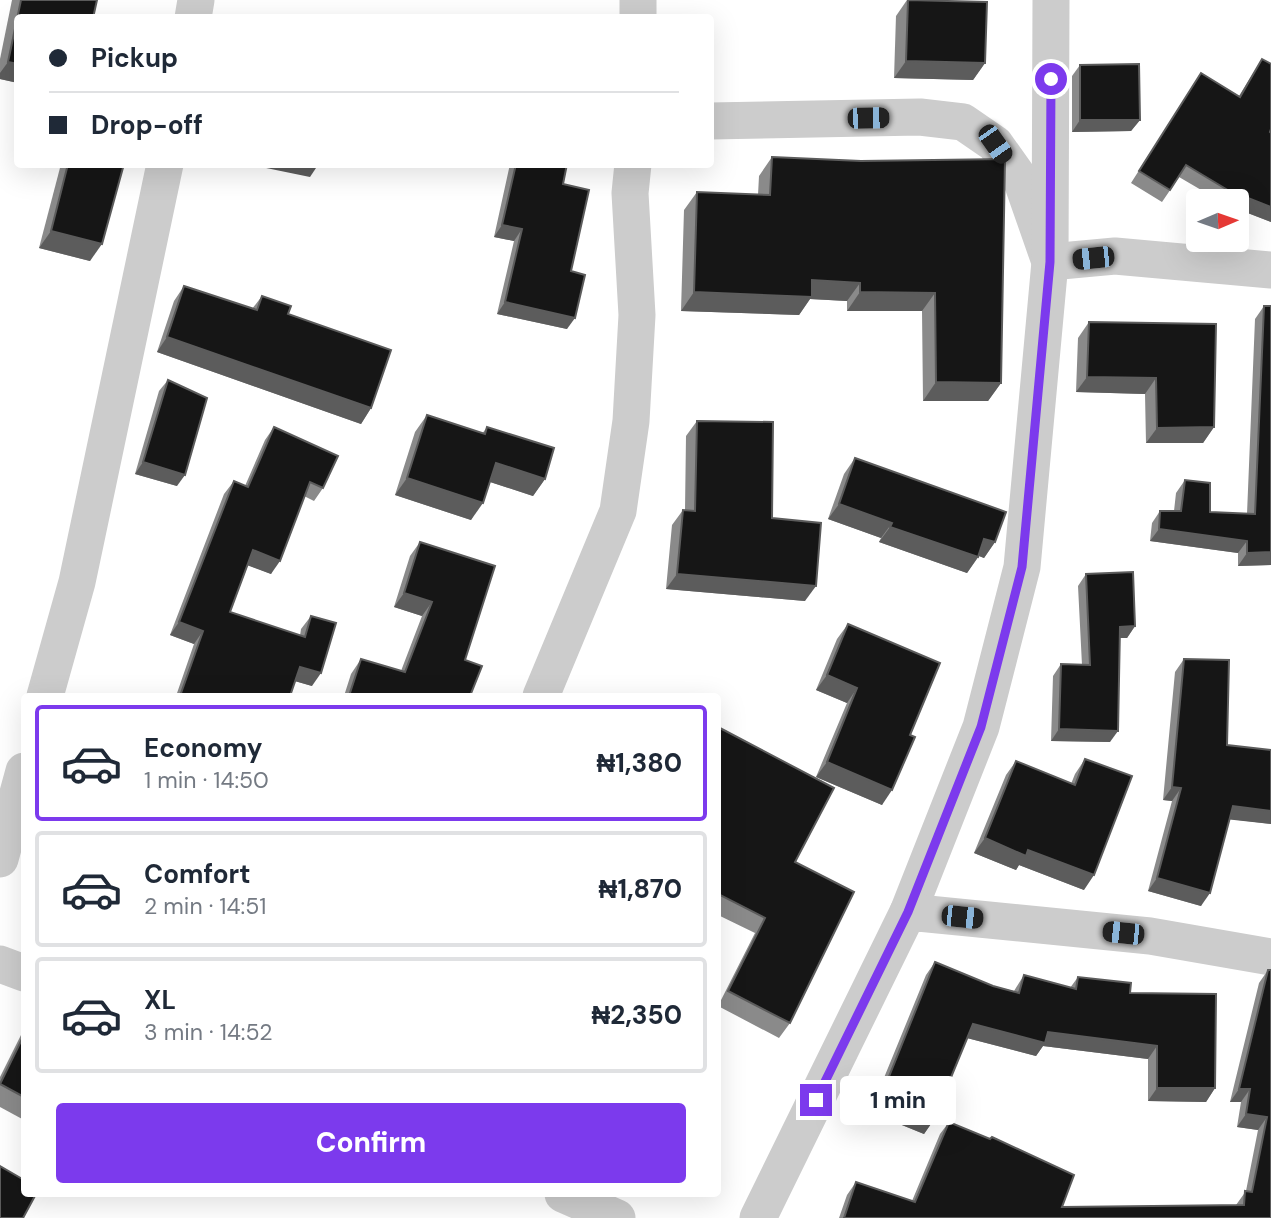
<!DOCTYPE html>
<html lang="en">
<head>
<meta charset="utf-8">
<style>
  body { margin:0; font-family:"DM Sans",sans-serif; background:#f6f6f7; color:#1f2937; height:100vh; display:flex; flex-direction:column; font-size:26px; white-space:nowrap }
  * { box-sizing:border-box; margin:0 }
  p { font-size:23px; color:#747a83 }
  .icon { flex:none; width:38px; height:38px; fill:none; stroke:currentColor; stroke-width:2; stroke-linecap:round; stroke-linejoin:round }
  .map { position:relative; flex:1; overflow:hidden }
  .details { position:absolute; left:21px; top:693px; width:700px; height:504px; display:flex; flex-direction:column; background:#fff; border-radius:7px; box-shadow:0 7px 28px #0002 }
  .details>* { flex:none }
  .guide { position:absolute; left:14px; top:14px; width:700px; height:154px; border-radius:7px; box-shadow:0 7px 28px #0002; display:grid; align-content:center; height:154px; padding:0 35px; background:#fff }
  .needle { width:46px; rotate:88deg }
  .tools { position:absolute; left:1186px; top:189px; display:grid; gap:14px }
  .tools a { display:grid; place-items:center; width:63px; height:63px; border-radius:7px; background:#fff; box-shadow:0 7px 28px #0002; font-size:35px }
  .end { position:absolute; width:32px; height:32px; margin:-16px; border:9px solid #7c3aed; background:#fff; box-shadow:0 0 0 4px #fff }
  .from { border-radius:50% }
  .bubble { position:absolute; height:49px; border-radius:7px; background:#fff; box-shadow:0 7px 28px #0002; font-size:23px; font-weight:800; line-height:49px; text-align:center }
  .car { position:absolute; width:21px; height:42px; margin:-21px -10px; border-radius:9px; box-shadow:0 0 5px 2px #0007; background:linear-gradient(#222 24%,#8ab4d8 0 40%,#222 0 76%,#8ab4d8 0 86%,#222 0) }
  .guide b { display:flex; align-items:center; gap:24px; height:66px; font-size:26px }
  .guide b+b { border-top:2px solid #e0e1e3 }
  .guide i { width:18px; height:18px; background:#1f2937 }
  ul { padding:12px 0 0; list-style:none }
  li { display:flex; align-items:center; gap:21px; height:116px; margin:0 14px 10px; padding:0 21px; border:4px solid #e0e1e3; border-radius:7px }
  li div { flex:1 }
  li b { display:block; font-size:26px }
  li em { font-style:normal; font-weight:800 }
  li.on { border-color:#7c3aed }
  li>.icon { width:63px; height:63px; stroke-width:1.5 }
  .primary-button { display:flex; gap:14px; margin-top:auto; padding:14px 35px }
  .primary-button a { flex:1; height:80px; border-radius:7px; background:#7c3aed; color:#fff; font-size:28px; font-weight:800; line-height:80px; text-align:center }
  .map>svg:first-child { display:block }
</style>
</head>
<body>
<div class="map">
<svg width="1271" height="1218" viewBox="0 0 1271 1218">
  <rect width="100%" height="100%" fill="#fff"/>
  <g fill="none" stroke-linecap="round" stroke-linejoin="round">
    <!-- minor -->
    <g stroke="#ccc" stroke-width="37">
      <path d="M 193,18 L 196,0"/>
      <path d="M 638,18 L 638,0"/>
      <path d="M 710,121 L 920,117 L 963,122 L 995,144 L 1022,182 L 1050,262 L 1115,256 L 1271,270"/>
      <path d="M 45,696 L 77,582 L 165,164"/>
      <path d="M 541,696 L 618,511 L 631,421 L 637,315 L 630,193 L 633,164"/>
      <path d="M 0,859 L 24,771"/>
      <path d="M 908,912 L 981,727 L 1022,567 L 1050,262 L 1051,0"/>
      <path d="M 0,964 L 24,973"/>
      <path d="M 563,1194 L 617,1218"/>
      <path d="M 758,1218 L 908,912 L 1150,936 L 1271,957"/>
    </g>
  </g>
  <!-- wall -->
  <g fill="#8a8a8a">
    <path d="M 12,0 L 97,0 L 18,83 L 0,79 L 0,59 Z"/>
    <path d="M 907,0 L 928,0 L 985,63 L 973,80 L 894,78 L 896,16 Z"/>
    <path d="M 1262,59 L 1270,132 L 1271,133 L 1271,222 L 1240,210 L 1238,212 L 1237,212 L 1237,201 L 1220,201 L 1179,177 L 1162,202 L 1131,183 L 1201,73 L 1239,96 Z"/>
    <path d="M 1080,65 L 1140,120 L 1131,131 L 1072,132 L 1072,76 Z"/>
    <path d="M 772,157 L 861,161 L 1001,383 L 988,401 L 923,401 L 922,311 L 847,311 L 847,301 L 810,299 L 799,315 L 681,311 L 684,210 L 697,192 L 758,195 L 759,176 Z"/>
    <path d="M 61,164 L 124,164 L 90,261 L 39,248 Z"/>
    <path d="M 510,164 L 567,164 L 563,184 L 571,271 L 567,329 L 497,314 L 514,241 L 494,237 Z"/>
    <path d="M 184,286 L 252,309 L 262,296 L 288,314 L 371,408 L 361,424 L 157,352 L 174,301 Z"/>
    <path d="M 1264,306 L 1271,565 L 1238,566 L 1238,553 L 1150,541 L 1152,523 L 1160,511 L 1174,511 L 1176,493 L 1185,480 L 1210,512 L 1247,514 L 1255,319 Z"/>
    <path d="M 1089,322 L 1214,427 L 1203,443 L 1146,443 L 1145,394 L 1076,392 L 1078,338 Z"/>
    <path d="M 168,380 L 177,486 L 135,474 L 159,391 Z"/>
    <path d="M 427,415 L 482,434 L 487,427 L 545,479 L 533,496 L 490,482 L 471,520 L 395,495 L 415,432 Z"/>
    <path d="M 697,421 L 772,518 L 805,601 L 666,589 L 672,525 L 683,510 L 685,510 L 686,436 Z"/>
    <path d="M 274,427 L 323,488 L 314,501 L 304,496 L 271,574 L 248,565 L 230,612 L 300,636 L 301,629 L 311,616 L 312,686 L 295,681 L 290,696 L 176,696 L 194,644 L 170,635 L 224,494 L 234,481 L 245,486 L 265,440 Z"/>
    <path d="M 855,458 L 995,542 L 984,558 L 979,556 L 967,573 L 879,542 L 881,538 L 828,519 L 844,474 Z"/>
    <path d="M 420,542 L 465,660 L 470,696 L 344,696 L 351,674 L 361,659 L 401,671 L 422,616 L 394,607 L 410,556 Z"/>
    <path d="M 1086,574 L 1135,626 L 1127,638 L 1120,638 L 1110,742 L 1051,741 L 1053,676 L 1061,664 L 1082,665 L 1078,586 Z"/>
    <path d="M 848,624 L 910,735 L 882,805 L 816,777 L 847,703 L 816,690 L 837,639 Z"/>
    <path d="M 1184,659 L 1227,745 L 1271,750 L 1271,824 L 1230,819 L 1201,906 L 1148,891 L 1172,801 L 1163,800 L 1175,672 Z"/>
    <path d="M 718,727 L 795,862 L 790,1023 L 779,1038 L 718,1006 L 755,933 L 718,915 Z"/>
    <path d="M 1085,759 L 1084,890 L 1019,865 L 1016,870 L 974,853 L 1006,775 L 1016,761 L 1071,784 L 1075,774 Z"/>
    <path d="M 935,962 L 993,986 L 1014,991 L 1024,975 L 1070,988 L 1078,977 L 1130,993 L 1215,1088 L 1206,1102 L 1148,1101 L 1148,1059 L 1043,1046 L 1036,1056 L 967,1038 L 933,1121 L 924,1134 L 870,1112 L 926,975 Z"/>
    <path d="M 1268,970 L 1271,1218 L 839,1218 L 847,1195 L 856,1182 L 912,1201 L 940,1134 L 949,1122 L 1062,1207 L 1236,1205 L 1246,1191 L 1258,1130 L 1237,1127 L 1241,1102 L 1230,1102 L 1259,983 Z"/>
    <path d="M 24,1029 L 24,1120 L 0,1107 L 0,1077 Z"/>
  </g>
  <!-- shaded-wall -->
  <g fill="#5c5c5c">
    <path d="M 906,61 L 985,63 L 973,80 L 894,78 Z"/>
    <path d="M 8,62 L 18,64 L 18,83 L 0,79 L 0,73 Z"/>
    <path d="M 1080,120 L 1140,120 L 1131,131 L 1072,132 Z"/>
    <path d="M 252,164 L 315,164 L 318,165 L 310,177 L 251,165 Z"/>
    <path d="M 1248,198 L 1271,207 L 1271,222 L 1240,210 Z"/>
    <path d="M 502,225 L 522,229 L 514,241 L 494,237 Z"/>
    <path d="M 51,231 L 102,244 L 90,261 L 39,248 Z"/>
    <path d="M 812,280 L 860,283 L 847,301 L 810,299 L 799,315 L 681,311 L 694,292 Z"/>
    <path d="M 860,292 L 935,293 L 922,311 L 847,311 Z"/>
    <path d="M 505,302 L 575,318 L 567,329 L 497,314 Z"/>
    <path d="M 167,337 L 371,408 L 361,424 L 157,352 Z"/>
    <path d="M 1087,377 L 1156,378 L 1145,394 L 1076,392 Z"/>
    <path d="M 936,382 L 1001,383 L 988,401 L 923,401 Z"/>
    <path d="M 1214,427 L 1203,443 L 1146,443 L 1157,428 Z"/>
    <path d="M 143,462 L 185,475 L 177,486 L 135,474 Z"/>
    <path d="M 496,463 L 545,479 L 533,496 L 484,480 Z"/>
    <path d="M 407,478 L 483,503 L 471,520 L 395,495 Z"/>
    <path d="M 839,504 L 892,523 L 881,538 L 828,519 Z"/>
    <path d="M 890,527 L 978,557 L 967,573 L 879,542 Z"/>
    <path d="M 1159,529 L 1247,541 L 1238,553 L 1150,541 Z"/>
    <path d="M 984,539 L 995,542 L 984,558 L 974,554 Z"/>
    <path d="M 253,550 L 280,561 L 271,574 L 244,564 Z"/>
    <path d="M 1271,552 L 1271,565 L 1238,566 L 1247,553 Z"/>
    <path d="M 677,574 L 816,586 L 805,601 L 666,589 Z"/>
    <path d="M 404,593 L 432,602 L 422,616 L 394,607 Z"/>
    <path d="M 179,622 L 203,631 L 194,644 L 170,635 Z"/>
    <path d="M 1135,626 L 1127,638 L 1112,638 L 1120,627 Z"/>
    <path d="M 300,667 L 321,673 L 312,686 L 291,680 Z"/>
    <path d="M 827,675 L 857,688 L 847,703 L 816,690 Z"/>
    <path d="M 1059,729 L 1118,731 L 1110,742 L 1051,741 Z"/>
    <path d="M 827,762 L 892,790 L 882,805 L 816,777 Z"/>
    <path d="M 1172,787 L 1181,788 L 1172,801 L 1163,800 Z"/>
    <path d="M 1233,806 L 1271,811 L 1271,824 L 1225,819 Z"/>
    <path d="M 985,838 L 1028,850 L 1094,875 L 1084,890 L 1019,865 L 1016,870 L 974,853 Z"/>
    <path d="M 1157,878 L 1210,893 L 1201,906 L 1148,891 Z"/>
    <path d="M 973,1024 L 1048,1032 L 1157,1046 L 1148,1059 L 1043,1046 L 1036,1056 L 963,1037 Z"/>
    <path d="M 1157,1088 L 1215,1088 L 1206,1102 L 1148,1101 Z"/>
    <path d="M 1239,1089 L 1250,1089 L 1241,1102 L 1230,1102 Z"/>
    <path d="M 880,1099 L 933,1121 L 924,1134 L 870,1112 Z"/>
    <path d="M 1246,1114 L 1267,1117 L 1258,1130 L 1237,1127 Z"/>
  </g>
  <!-- building -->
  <g fill="#161616" stroke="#5c5c5c" stroke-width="2">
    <path d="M 21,0 L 97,0 L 93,18 L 18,18 L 18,64 L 8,62 Z"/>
    <path d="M 908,0 L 987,2 L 985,63 L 906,61 Z"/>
    <path d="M 1262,59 L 1271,64 L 1271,129 L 1270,132 L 1271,133 L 1271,207 L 1248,198 L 1246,201 L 1186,165 L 1170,190 L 1139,171 L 1201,73 L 1240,97 Z"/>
    <path d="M 1139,64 L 1140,120 L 1080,120 L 1080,65 Z"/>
    <path d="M 772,157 L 861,161 L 1005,159 L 1001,383 L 936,382 L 935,293 L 860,292 L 860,283 L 812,280 L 812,297 L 694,292 L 697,192 L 770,195 Z"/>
    <path d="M 68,164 L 124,164 L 102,244 L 51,231 Z"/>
    <path d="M 516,164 L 567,164 L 563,184 L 589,190 L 571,271 L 585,275 L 575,318 L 505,302 L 522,229 L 502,225 Z"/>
    <path d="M 184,286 L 257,310 L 262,296 L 291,306 L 288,314 L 391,350 L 371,408 L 167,337 Z"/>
    <path d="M 1264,306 L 1271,306 L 1271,552 L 1247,553 L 1247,541 L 1159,529 L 1160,511 L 1181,511 L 1185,480 L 1210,483 L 1210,512 L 1255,514 Z"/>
    <path d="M 1089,322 L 1216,324 L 1214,427 L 1157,428 L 1156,378 L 1087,377 Z"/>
    <path d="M 168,380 L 207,398 L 185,475 L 143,462 Z"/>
    <path d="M 427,415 L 485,434 L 487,427 L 554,448 L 545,479 L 496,463 L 483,503 L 407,478 Z"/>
    <path d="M 697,421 L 773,422 L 772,518 L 821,523 L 816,586 L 677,574 L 683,510 L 695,511 Z"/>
    <path d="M 274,427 L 338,456 L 323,488 L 310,482 L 280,561 L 253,550 L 230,612 L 305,637 L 311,616 L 336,623 L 321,673 L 300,667 L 290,696 L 180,696 L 203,631 L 179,622 L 234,481 L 248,487 Z"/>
    <path d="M 855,458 L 1006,512 L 995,542 L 984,539 L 978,557 L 890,527 L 892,523 L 839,504 Z"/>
    <path d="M 420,542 L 495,566 L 465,660 L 482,666 L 470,696 L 349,696 L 361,659 L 405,672 L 432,602 L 404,593 Z"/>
    <path d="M 1133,572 L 1135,626 L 1120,627 L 1118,731 L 1059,729 L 1061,664 L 1090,665 L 1086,574 Z"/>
    <path d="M 848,624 L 940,663 L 910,735 L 915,737 L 892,790 L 827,762 L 857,688 L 827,675 Z"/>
    <path d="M 1184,659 L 1229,660 L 1227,745 L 1271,750 L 1271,811 L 1233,806 L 1210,893 L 1157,878 L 1181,788 L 1172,787 Z"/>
    <path d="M 718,727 L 834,788 L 795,862 L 854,892 L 790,1023 L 728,991 L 765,918 L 718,894 Z"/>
    <path d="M 1085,759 L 1132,776 L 1094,875 L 1028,850 L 1026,856 L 985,838 L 1016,761 L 1075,785 Z"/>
    <path d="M 935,962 L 993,986 L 1019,993 L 1024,975 L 1076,989 L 1078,977 L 1131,983 L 1130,993 L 1216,994 L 1215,1088 L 1157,1088 L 1157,1046 L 1048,1032 L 1045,1043 L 973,1024 L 933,1121 L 880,1099 Z"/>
    <path d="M 1268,970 L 1271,970 L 1271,1218 L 844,1218 L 856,1182 L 915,1202 L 949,1122 L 990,1139 L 992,1137 L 1074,1175 L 1062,1207 L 1244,1205 L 1245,1191 L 1252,1192 L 1267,1117 L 1246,1114 L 1250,1089 L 1239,1089 Z"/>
    <path d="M 24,1035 L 24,1097 L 0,1084 Z"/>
    <path d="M 0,1166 L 24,1180 L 24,1194 L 36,1194 L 23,1218 L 0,1218 Z"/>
  </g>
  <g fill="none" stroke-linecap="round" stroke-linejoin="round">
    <!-- route -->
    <path stroke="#7c3aed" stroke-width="9" d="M 816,1100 L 908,912 L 981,727 L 1022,567 L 1050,262 L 1051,79"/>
  </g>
</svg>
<div class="tools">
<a><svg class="needle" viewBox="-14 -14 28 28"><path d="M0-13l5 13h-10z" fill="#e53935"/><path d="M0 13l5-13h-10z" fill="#747a83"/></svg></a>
</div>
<i class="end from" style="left:1051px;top:79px"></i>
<i class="end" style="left:816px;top:1100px"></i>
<div class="bubble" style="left:840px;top:1076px;width:116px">1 min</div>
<i class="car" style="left:868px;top:118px;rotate:89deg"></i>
<i class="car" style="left:995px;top:144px;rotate:145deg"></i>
<i class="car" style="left:1093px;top:258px;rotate:264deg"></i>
<i class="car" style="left:962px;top:917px;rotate:96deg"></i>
<i class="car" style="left:1123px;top:933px;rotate:276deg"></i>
<div class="guide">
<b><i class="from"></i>Pickup</b>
<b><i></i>Drop-off</b>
</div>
<section class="details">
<ul>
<li class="on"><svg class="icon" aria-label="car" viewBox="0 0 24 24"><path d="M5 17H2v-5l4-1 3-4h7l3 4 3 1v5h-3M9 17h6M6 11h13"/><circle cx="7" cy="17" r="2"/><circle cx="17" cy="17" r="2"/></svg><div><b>Economy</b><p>1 min · 14:50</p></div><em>₦1,380</em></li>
<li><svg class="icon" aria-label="car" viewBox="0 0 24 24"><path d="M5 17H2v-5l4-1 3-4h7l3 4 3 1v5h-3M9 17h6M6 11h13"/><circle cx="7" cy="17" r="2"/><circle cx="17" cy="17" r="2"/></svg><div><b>Comfort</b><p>2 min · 14:51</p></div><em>₦1,870</em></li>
<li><svg class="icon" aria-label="car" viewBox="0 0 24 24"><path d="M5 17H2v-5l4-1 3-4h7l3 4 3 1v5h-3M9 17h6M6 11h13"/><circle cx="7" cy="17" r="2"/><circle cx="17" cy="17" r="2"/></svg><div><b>XL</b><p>3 min · 14:52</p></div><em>₦2,350</em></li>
</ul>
<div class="primary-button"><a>Confirm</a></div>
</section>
</div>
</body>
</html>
